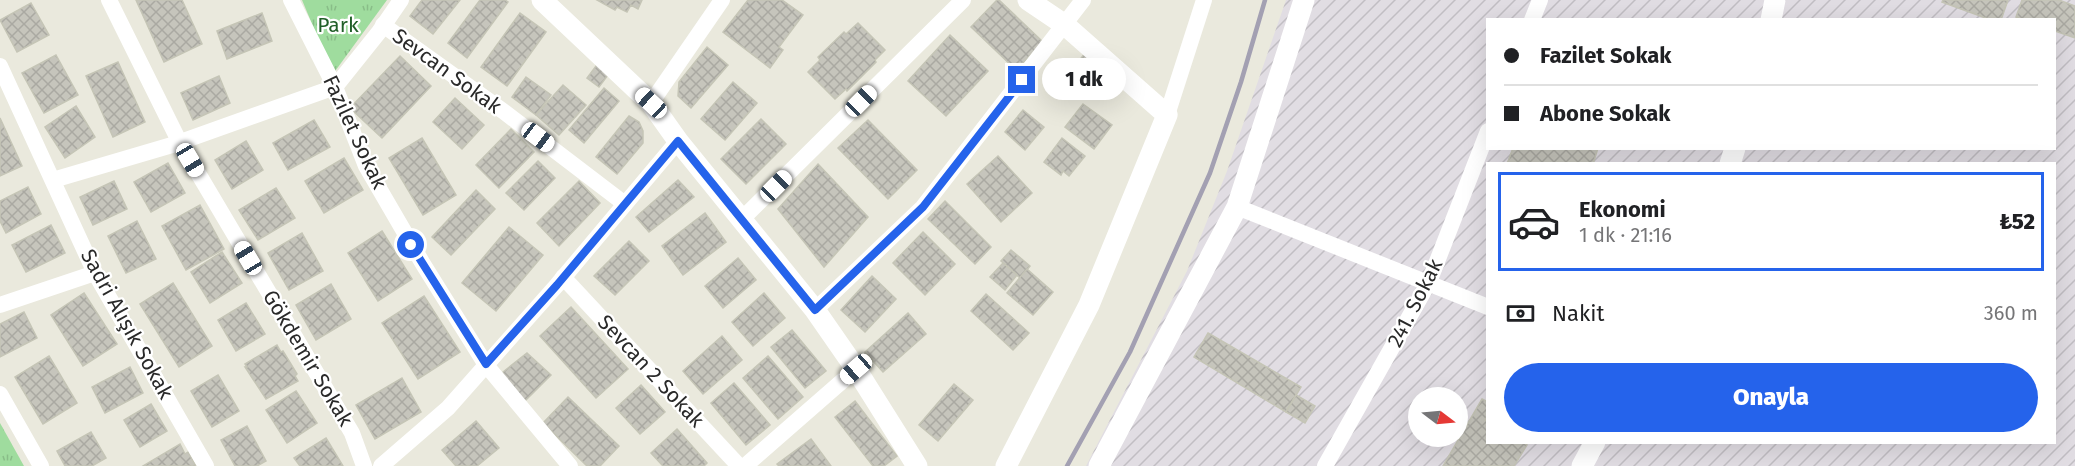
<!DOCTYPE html>
<html lang="tr">
<head>
<meta charset="utf-8">
<style>
  body { margin:0; font-family:"Fira Sans",sans-serif; background:#f2f2f2; color:#202124; height:100vh; display:flex; flex-direction:column; font-size:22px; white-space:nowrap }
  * { box-sizing:border-box; margin:0 }
  p { font-size:20px; color:#757577 }
  .icon { flex:none; width:33px; height:33px; fill:none; stroke:currentColor; stroke-width:2; stroke-linecap:round; stroke-linejoin:round }
  .map { position:relative; flex:1; overflow:hidden }
  .drawer { position:absolute; left:1486px; top:162px; width:570px; height:282px; display:flex; flex-direction:column; background:#fff; border-radius:0px; box-shadow:0 6px 24px #0002 }
  .drawer>* { flex:none }
  .guide { position:absolute; left:1486px; top:18px; width:570px; height:132px; border-radius:0px; box-shadow:0 6px 24px #0002; display:grid; align-content:center; height:132px; padding:0 18px; background:#fff }
  .needle { width:39px; rotate:106deg }
  .tools { position:absolute; left:1408px; top:387px; display:grid; gap:12px }
  .tools a { display:grid; place-items:center; width:60px; height:60px; border-radius:50%; background:#fff; box-shadow:0 6px 24px #0002; font-size:30px }
  .end { position:absolute; width:27px; height:27px; margin:-14px; border:8px solid #2563eb; background:#fff; box-shadow:0 0 0 3px #fff }
  .from { border-radius:50% }
  .bubble { position:absolute; height:42px; border-radius:21px; background:#fff; box-shadow:0 6px 24px #0002; font-size:20px; font-weight:800; line-height:42px; text-align:center }
  .car { position:absolute; width:18px; height:36px; margin:-18px -9px; border-radius:8px; box-shadow:0 0 4px 2px #0007; background:linear-gradient(#fff 24%,#345 0 40%,#fff 0 76%,#345 0 86%,#fff 0) }
  .guide b { display:flex; align-items:center; gap:21px; height:57px; font-size:22px }
  .guide b+b { border-top:2px solid #e0e0e0 }
  .guide i { width:15px; height:15px; background:#202124 }
  ul { padding:10px 0 0; list-style:none }
  li { display:flex; align-items:center; gap:18px; height:99px; margin:0 12px 9px; padding:0 6px; border:3px solid transparent; border-radius:0px }
  li div { flex:1 }
  li b { display:block; font-size:22px }
  li em { font-style:normal; font-weight:800 }
  li.selected { border-color:#2563eb }
  li>.icon { width:54px; height:54px; stroke-width:1.5 }
  .pay { display:flex; align-items:center; gap:15px; height:66px; padding:0 18px; font-size:22px }
  .pay p { margin-inline-start:auto }
  .action { display:flex; gap:12px; margin-top:auto; padding:12px 18px }
  .action a { flex:1; height:69px; border-radius:36px; background:#2563eb; color:#fff; font-size:24px; font-weight:800; line-height:69px; text-align:center }
  .map>svg:first-child { display:block }
</style>
</head>
<body>
<div class="map">
<svg width="2075" height="466" viewBox="0 0 2075 466">
  <defs>
    <pattern id="industrial-furrows" width="10" height="10" patternUnits="userSpaceOnUse" patternTransform="scale(1.5)"><rect width="10" height="10" fill="#e1dde3"/><path d="M-1 1l2-2M0 10L10 0M9 11l2-2" fill="none" stroke="#c1bec3"/></pattern>
    <pattern id="grass-tufts" width="24" height="20" patternUnits="userSpaceOnUse" patternTransform="scale(1.5)"><rect width="24" height="20" fill="#9fdc9e"/><path d="M3 7l-1-3M5 7V3M7 7l1-3M15 17l-1-3M17 17v-4M19 17l1-3" fill="none" stroke="#89bd88"/></pattern>
    <pattern id="building-cross-hatch" width="8" height="8" patternUnits="userSpaceOnUse" patternTransform="scale(1.5)"><rect width="8" height="8" fill="#c6c5bc"/><path d="M0 0l8 8M0 8l8-8" fill="none" stroke="#aaa9a2"/></pattern>
  </defs>
  <rect width="100%" height="100%" fill="#eae9dd"/>
  <!-- industrial -->
  <path fill="url(#industrial-furrows)" fill-rule="evenodd" d="M 1286,0 L 2075,0 L 2075,466 L 1086,466 L 1187,271 L 1227,171 ZM 1488,20 L 2055,20 L 2055,148 L 1488,148 ZM 1488,164 L 2055,164 L 2055,442 L 1488,442 ZM 1419,398 L 1458,398 L 1458,436 L 1419,436 Z"/>
  <!-- grass -->
  <g fill="url(#grass-tufts)">
    <path d="M 302,0 L 387,0 L 333,74 Z"/>
    <path d="M 0,423 L 24,466 L 0,466 Z"/>
  </g>
  <!-- building -->
  <g fill="url(#building-cross-hatch)" stroke="#c5c5b6" stroke-width="1.5">
    <path d="M 136,0 L 182,0 L 202,44 L 164,62 Z"/>
    <path d="M 422,0 L 460,0 L 433,34 L 410,16 Z"/>
    <path d="M 480,0 L 505,0 L 508,2 L 467,58 L 448,43 Z"/>
    <path d="M 597,0 L 642,0 L 638,9 L 631,5 L 627,12 L 617,7 L 615,10 Z"/>
    <path d="M 748,0 L 782,0 L 803,15 L 779,47 L 783,50 L 770,68 L 723,32 Z"/>
    <path d="M 997,0 L 999,0 L 1043,42 L 1016,70 L 971,27 Z"/>
    <path d="M 1943,0 L 2008,0 L 2001,20 L 1991,20 L 1942,2 Z"/>
    <path d="M 2022,0 L 2059,0 L 2075,6 L 2075,38 L 2055,31 L 2055,20 L 2023,20 L 2016,17 Z"/>
    <path d="M 31,3 L 49,35 L 17,52 L 0,20 Z"/>
    <path d="M 262,13 L 272,41 L 227,59 L 217,31 Z"/>
    <path d="M 520,13 L 546,32 L 507,86 L 481,67 Z"/>
    <path d="M 858,23 L 885,50 L 875,60 L 876,62 L 847,91 L 846,89 L 835,99 L 808,72 L 820,60 L 818,57 L 844,32 L 846,34 Z"/>
    <path d="M 950,35 L 988,71 L 946,116 L 908,81 Z"/>
    <path d="M 707,47 L 728,65 L 691,108 L 678,96 L 679,82 Z"/>
    <path d="M 1085,53 L 1102,67 L 1082,91 L 1066,78 Z"/>
    <path d="M 56,55 L 78,95 L 44,113 L 22,73 Z"/>
    <path d="M 400,56 L 431,86 L 382,138 L 350,108 Z"/>
    <path d="M 118,62 L 145,122 L 113,137 L 86,76 Z"/>
    <path d="M 599,62 L 611,71 L 599,87 L 587,78 Z"/>
    <path d="M 219,76 L 230,103 L 193,120 L 181,93 Z"/>
    <path d="M 526,77 L 551,95 L 536,115 L 512,97 Z"/>
    <path d="M 733,82 L 757,103 L 725,140 L 701,119 Z"/>
    <path d="M 563,85 L 586,105 L 559,135 L 536,115 Z"/>
    <path d="M 604,88 L 619,101 L 584,143 L 569,130 Z"/>
    <path d="M 455,98 L 484,125 L 462,149 L 433,122 Z"/>
    <path d="M 1083,104 L 1112,125 L 1094,149 L 1065,127 Z"/>
    <path d="M 76,106 L 95,137 L 65,158 L 45,127 Z"/>
    <path d="M 1023,110 L 1044,127 L 1025,150 L 1005,132 Z"/>
    <path d="M 629,116 L 639,122 L 643,131 L 643,143 L 617,174 L 596,157 Z"/>
    <path d="M 0,118 L 22,166 L 0,176 Z"/>
    <path d="M 761,119 L 786,144 L 746,184 L 721,159 Z"/>
    <path d="M 314,120 L 330,147 L 288,170 L 273,143 Z"/>
    <path d="M 868,120 L 917,170 L 888,199 L 838,148 Z"/>
    <path d="M 511,129 L 534,152 L 499,188 L 476,165 Z"/>
    <path d="M 422,138 L 456,195 L 423,215 L 389,158 Z"/>
    <path d="M 1062,138 L 1085,156 L 1069,176 L 1063,171 L 1061,175 L 1044,162 Z"/>
    <path d="M 246,141 L 263,170 L 232,189 L 215,160 Z"/>
    <path d="M 1513,148 L 1598,148 L 1593,164 L 1507,164 Z"/>
    <path d="M 998,156 L 1032,193 L 1001,222 L 967,184 Z"/>
    <path d="M 344,158 L 363,190 L 324,213 L 305,181 Z"/>
    <path d="M 538,161 L 555,178 L 524,210 L 506,193 Z"/>
    <path d="M 168,163 L 185,193 L 151,212 L 134,182 Z"/>
    <path d="M 818,164 L 868,217 L 824,267 L 778,209 Z"/>
    <path d="M 678,180 L 694,197 L 649,232 L 636,217 Z"/>
    <path d="M 114,181 L 127,209 L 93,225 L 80,197 Z"/>
    <path d="M 579,181 L 600,203 L 559,246 L 537,223 Z"/>
    <path d="M 28,187 L 41,214 L 6,233 L 0,221 L 0,201 Z"/>
    <path d="M 276,188 L 295,218 L 258,240 L 239,210 Z"/>
    <path d="M 476,190 L 495,209 L 451,255 L 432,237 Z"/>
    <path d="M 945,201 L 991,247 L 975,264 L 928,219 Z"/>
    <path d="M 200,205 L 224,249 L 186,270 L 162,226 Z"/>
    <path d="M 705,213 L 726,242 L 683,275 L 662,246 Z"/>
    <path d="M 137,221 L 156,259 L 126,273 L 108,236 Z"/>
    <path d="M 51,225 L 65,253 L 26,272 L 12,245 Z"/>
    <path d="M 509,227 L 543,255 L 496,311 L 462,283 Z"/>
    <path d="M 382,231 L 412,279 L 378,301 L 348,253 Z"/>
    <path d="M 923,232 L 955,264 L 925,295 L 893,263 Z"/>
    <path d="M 302,233 L 323,271 L 289,290 L 268,253 Z"/>
    <path d="M 629,241 L 649,261 L 615,295 L 594,276 Z"/>
    <path d="M 1011,250 L 1030,266 L 1020,278 L 1001,261 Z"/>
    <path d="M 222,252 L 242,283 L 210,303 L 191,272 Z"/>
    <path d="M 738,258 L 756,280 L 723,308 L 705,286 Z"/>
    <path d="M 1003,263 L 1017,275 L 1005,290 L 990,277 Z"/>
    <path d="M 1027,269 L 1053,292 L 1033,315 L 1007,293 Z"/>
    <path d="M 872,276 L 896,299 L 865,332 L 841,310 Z"/>
    <path d="M 173,283 L 212,346 L 179,367 L 140,304 Z"/>
    <path d="M 331,284 L 351,319 L 316,340 L 296,305 Z"/>
    <path d="M 84,293 L 117,344 L 83,366 L 51,315 Z"/>
    <path d="M 764,293 L 785,318 L 753,346 L 732,322 Z"/>
    <path d="M 986,294 L 1029,333 L 1013,350 L 971,311 Z"/>
    <path d="M 424,296 L 460,352 L 418,379 L 382,323 Z"/>
    <path d="M 246,303 L 265,334 L 236,351 L 218,320 Z"/>
    <path d="M 571,307 L 628,369 L 596,398 L 540,336 Z"/>
    <path d="M 24,312 L 37,338 L 0,357 L 0,324 Z"/>
    <path d="M 908,313 L 926,334 L 883,372 L 865,352 Z"/>
    <path d="M 792,330 L 826,371 L 805,388 L 771,347 Z"/>
    <path d="M 1208,333 L 1301,387 L 1286,412 L 1194,357 Z"/>
    <path d="M 722,336 L 742,360 L 703,394 L 683,371 Z"/>
    <path d="M 277,345 L 281,352 L 283,351 L 297,374 L 295,376 L 298,381 L 266,399 L 245,367 L 247,367 L 245,364 Z"/>
    <path d="M 527,353 L 551,375 L 524,402 L 504,380 L 503,372 Z"/>
    <path d="M 49,356 L 77,403 L 43,424 L 15,377 Z"/>
    <path d="M 768,356 L 803,397 L 778,419 L 743,378 Z"/>
    <path d="M 130,367 L 143,393 L 105,413 L 92,387 Z"/>
    <path d="M 218,375 L 239,411 L 212,427 L 191,391 Z"/>
    <path d="M 402,378 L 421,412 L 375,439 L 356,405 Z"/>
    <path d="M 734,383 L 770,425 L 746,445 L 711,403 Z"/>
    <path d="M 954,384 L 973,400 L 938,441 L 919,425 Z"/>
    <path d="M 641,385 L 665,412 L 640,434 L 616,408 Z"/>
    <path d="M 296,391 L 317,423 L 287,443 L 266,410 Z"/>
    <path d="M 1296,395 L 1315,406 L 1305,423 L 1286,412 Z"/>
    <path d="M 568,397 L 619,446 L 600,466 L 587,466 L 543,423 Z"/>
    <path d="M 1482,399 L 1488,402 L 1488,415 L 1485,420 L 1488,422 L 1488,442 L 1523,442 L 1527,445 L 1514,466 L 1443,466 Z"/>
    <path d="M 855,401 L 897,456 L 884,466 L 873,466 L 835,417 Z"/>
    <path d="M 151,404 L 167,431 L 140,447 L 124,420 Z"/>
    <path d="M 476,421 L 499,448 L 477,466 L 456,466 L 442,450 Z"/>
    <path d="M 247,426 L 266,461 L 257,466 L 235,466 L 221,440 Z"/>
    <path d="M 677,429 L 707,463 L 704,466 L 663,466 L 651,453 Z"/>
    <path d="M 91,432 L 106,458 L 92,466 L 65,466 L 57,451 Z"/>
    <path d="M 326,438 L 343,466 L 300,466 L 294,458 Z"/>
    <path d="M 811,439 L 831,466 L 779,466 L 777,464 Z"/>
    <path d="M 180,444 L 185,454 L 188,452 L 196,466 L 143,466 Z"/>
  </g>
  <g fill="none" stroke-linecap="round" stroke-linejoin="round">
    <!-- minor -->
    <g stroke="#fff" stroke-width="16">
      <path d="M 109,0 L 179,141 L 352,433 L 364,466"/>
      <path d="M 291,0 L 335,87 L 366,166 L 423,264 L 486,365 L 570,466"/>
      <path d="M 1532,20 L 1540,0"/>
      <path d="M 383,25 L 503,111 L 625,204"/>
      <path d="M 0,66 L 95,273 L 206,466"/>
      <path d="M 651,103 L 722,0"/>
      <path d="M 1167,115 L 1204,0"/>
      <path d="M 53,180 L 172,145 L 335,87 L 379,32 L 401,0"/>
      <path d="M 1237,207 L 1488,307"/>
      <path d="M 742,219 L 963,0"/>
      <path d="M 563,277 L 739,466"/>
      <path d="M 0,305 L 95,273"/>
      <path d="M 815,310 L 923,207 L 1083,0"/>
      <path d="M 0,394 L 41,466"/>
      <path d="M 381,466 L 448,408 L 557,285 L 678,141"/>
      <path d="M 745,466 L 856,369"/>
      <path d="M 1325,466 L 1429,282 L 1488,131"/>
    </g>
    <!-- tertiary -->
    <g stroke="#fff" stroke-width="21">
      <path d="M 542,0 L 651,103 L 678,141 L 815,310 L 856,369 L 917,466"/>
      <path d="M 1771,20 L 1775,0"/>
      <path d="M 1730,164 L 1735,148"/>
      <path d="M 1006,466 L 1089,305 L 1167,115 L 1065,25 L 1028,0"/>
      <path d="M 1099,466 L 1237,207 L 1304,0"/>
      <path d="M 1582,466 L 1595,442"/>
    </g>
    <!-- rail -->
    <path stroke="#a3a0b2" stroke-width="4.5" d="M 1067,466 L 1130,352 L 1210,173 L 1241,82 L 1265,0"/>
  </g>
  <g fill="none" stroke-linecap="round" stroke-linejoin="round">
    <!-- route -->
    <path stroke="#2563eb" stroke-width="8" d="M 411,245 L 486,364 L 557,285 L 678,141 L 815,310 L 923,207 L 1022,80"/>
  </g>
  <g text-anchor="middle" stroke-width="4.5" stroke-linejoin="round" paint-order="stroke">
    <!-- park labels -->
    <g font-size="21" fill="#215f28" stroke="#fff">
      <text x="338" y="32">Park</text>
    </g>
    <!-- street labels -->
    <g font-size="21" fill="#292929" stroke="#fff">
      <text transform="translate(447 71) rotate(36)" y="7">Sevcan Sokak</text>
      <text transform="translate(355 132) rotate(65)" y="7">Fazilet Sokak</text>
      <text transform="translate(1415 303) rotate(-63)" y="7">241. Sokak</text>
      <text transform="translate(127 324) rotate(61)" y="7">Sadri Alışık Sokak</text>
      <text transform="translate(308 358) rotate(59)" y="7">Gökdemir Sokak</text>
      <text transform="translate(651 371) rotate(47)" y="7">Sevcan 2 Sokak</text>
    </g>
  </g>
</svg>
<div class="tools">
<a><svg class="needle" viewBox="-14 -14 28 28"><path d="M0-13l5 13h-10z" fill="#e53935"/><path d="M0 13l5-13h-10z" fill="#757577"/></svg></a>
</div>
<i class="end from" style="left:411px;top:245px"></i>
<i class="end" style="left:1022px;top:80px"></i>
<div class="bubble" style="left:1042px;top:58px;width:84px">1 dk</div>
<i class="car" style="left:861px;top:101px;rotate:45deg"></i>
<i class="car" style="left:651px;top:103px;rotate:313deg"></i>
<i class="car" style="left:538px;top:137px;rotate:127deg"></i>
<i class="car" style="left:190px;top:160px;rotate:149deg"></i>
<i class="car" style="left:776px;top:186px;rotate:45deg"></i>
<i class="car" style="left:248px;top:258px;rotate:329deg"></i>
<i class="car" style="left:856px;top:369px;rotate:229deg"></i>
<div class="guide">
<b><i class="from"></i>Fazilet Sokak</b>
<b><i></i>Abone Sokak</b>
</div>
<section class="drawer">
<ul>
<li class="selected"><svg class="icon" aria-label="car" viewBox="0 0 24 24"><path d="M5 17H2v-5l4-1 3-4h7l3 4 3 1v5h-3M9 17h6M6 11h13"/><circle cx="7" cy="17" r="2"/><circle cx="17" cy="17" r="2"/></svg><div><b>Ekonomi</b><p>1 dk · 21:16</p></div><em>₺52</em></li>
</ul>
<div class="pay"><svg class="icon" aria-label="cash" viewBox="0 0 24 24"><path d="M3 7h18v10H3z"/><circle cx="12" cy="12" r="2"/></svg>Nakit<p>360 m</p></div>
<div class="action"><a>Onayla</a></div>
</section>
</div>
</body>
</html>
